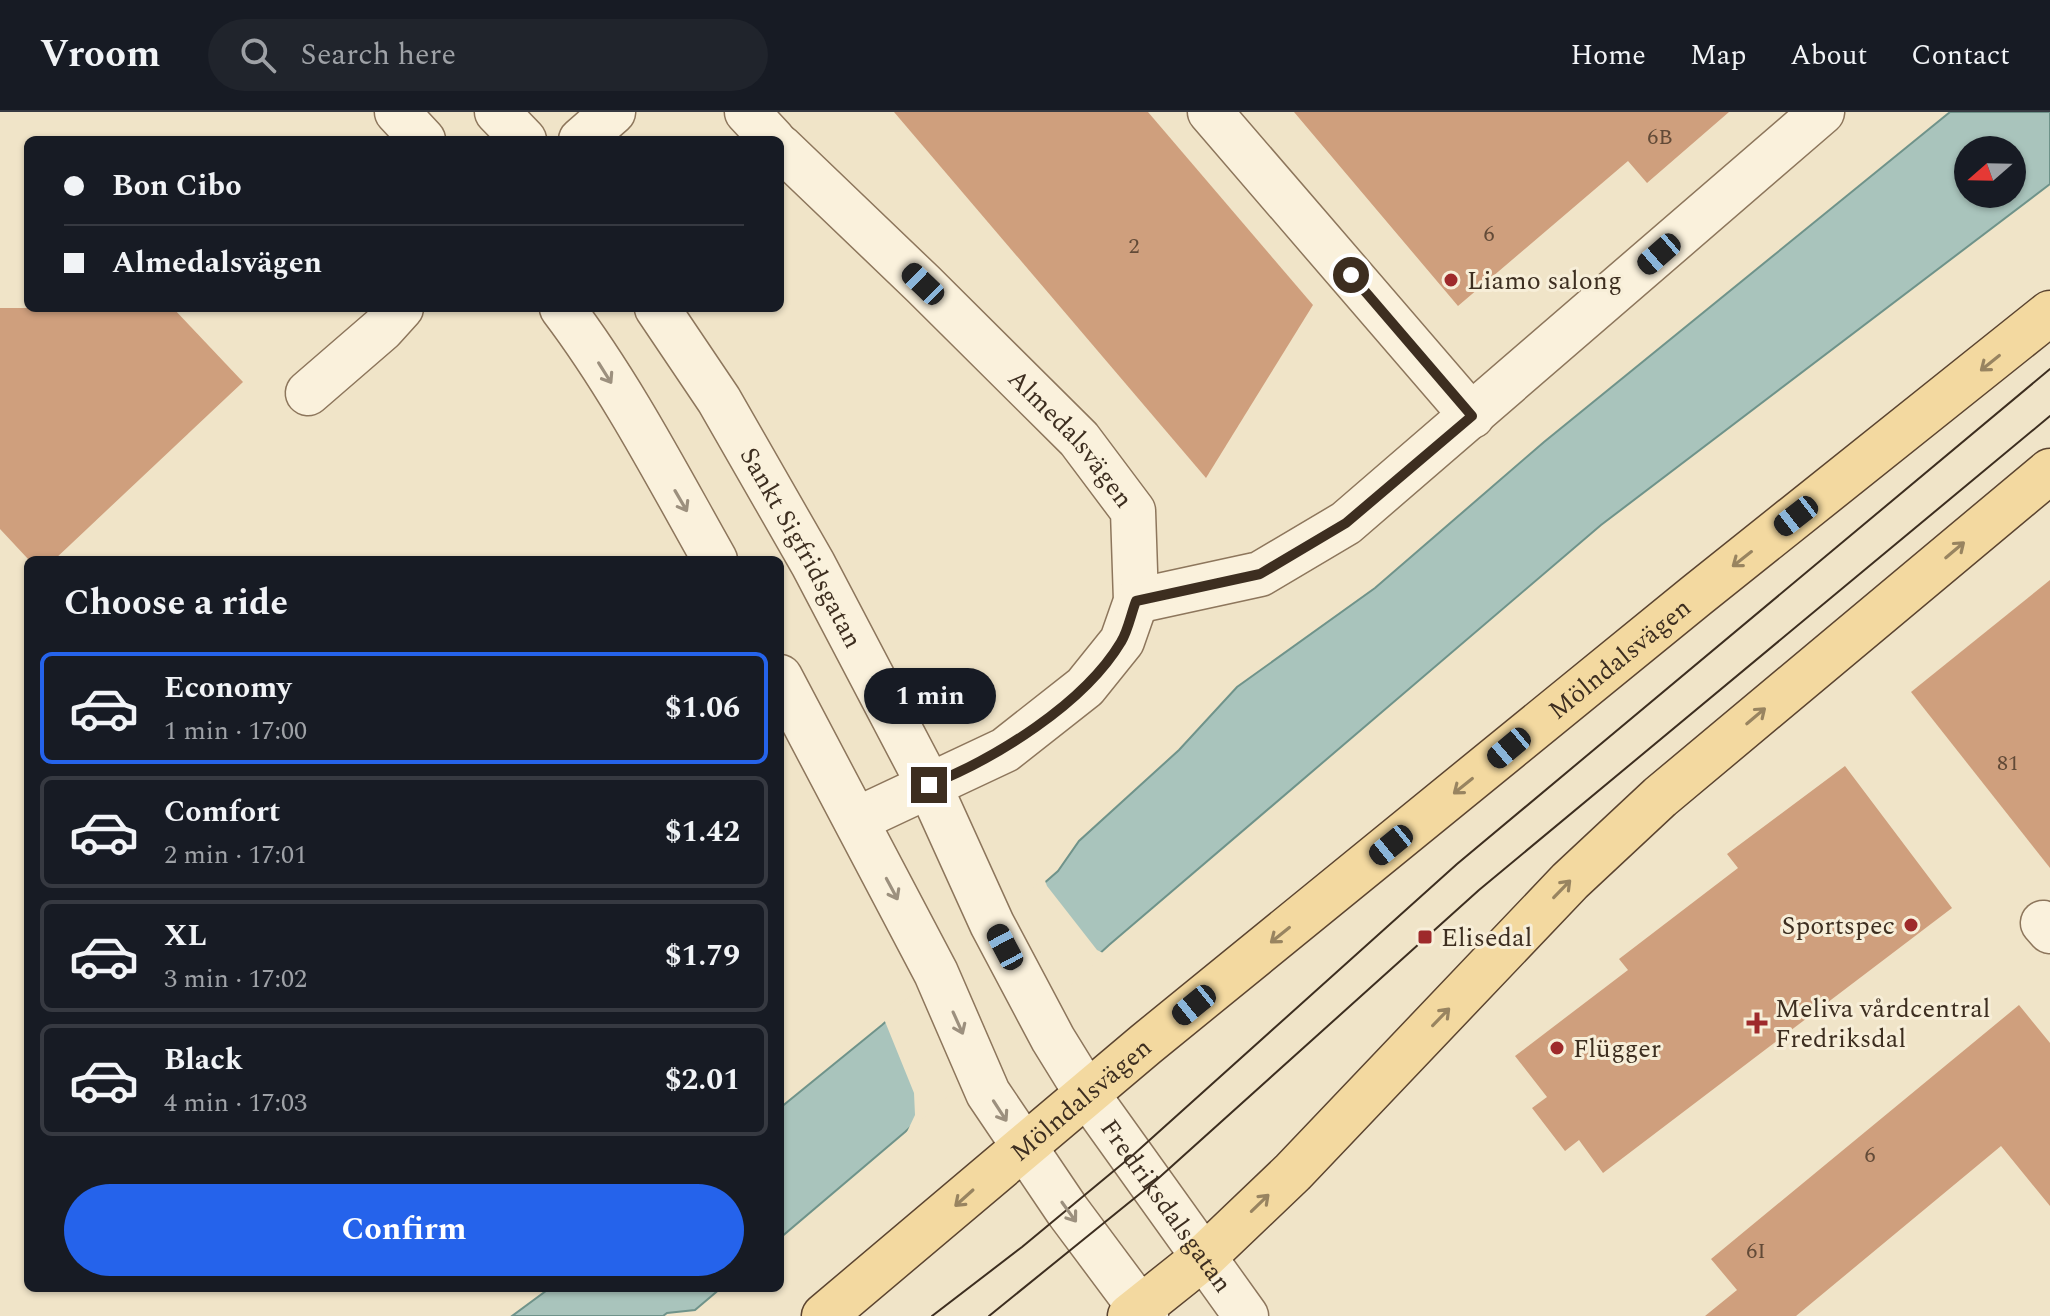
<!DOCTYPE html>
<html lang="en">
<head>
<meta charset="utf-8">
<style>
  body { margin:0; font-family:Spectral,serif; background:#20242c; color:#f1f3f6; height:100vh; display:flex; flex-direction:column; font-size:30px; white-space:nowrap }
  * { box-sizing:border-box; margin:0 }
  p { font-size:26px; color:#9ea1a6 }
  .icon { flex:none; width:44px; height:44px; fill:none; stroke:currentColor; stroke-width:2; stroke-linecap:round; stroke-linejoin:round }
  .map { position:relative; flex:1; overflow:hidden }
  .side { position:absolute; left:24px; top:444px; width:760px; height:736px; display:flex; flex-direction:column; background:#171b24; border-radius:12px; box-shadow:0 2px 6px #0004 }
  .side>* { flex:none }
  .top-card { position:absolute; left:24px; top:24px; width:760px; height:176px; border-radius:12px; box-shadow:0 2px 6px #0004; display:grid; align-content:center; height:176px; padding:0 40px; background:#171b24 }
  .needle { width:52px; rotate:250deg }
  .tools { position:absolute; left:1954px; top:24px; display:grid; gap:16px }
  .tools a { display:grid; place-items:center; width:72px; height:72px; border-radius:50%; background:#171b24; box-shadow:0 2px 6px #0004; font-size:40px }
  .end { position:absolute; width:36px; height:36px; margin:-18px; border:10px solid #3d2e20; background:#fff; box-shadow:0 0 0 4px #fff }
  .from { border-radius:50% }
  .bubble { position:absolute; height:56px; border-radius:28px; background:#171b24; box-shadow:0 2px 6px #0004; font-size:26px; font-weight:700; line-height:56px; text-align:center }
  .car { position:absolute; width:24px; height:48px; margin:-24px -12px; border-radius:10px; box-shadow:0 0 6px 2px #0007; background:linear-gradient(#222 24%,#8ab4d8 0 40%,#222 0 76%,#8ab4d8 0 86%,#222 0) }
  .top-card b { display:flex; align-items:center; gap:28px; height:76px; font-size:30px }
  .top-card b+b { border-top:2px solid #363941 }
  .top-card i { width:20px; height:20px; background:#f1f3f6 }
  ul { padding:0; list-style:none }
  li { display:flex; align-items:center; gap:24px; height:112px; margin:0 16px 12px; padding:0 24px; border:4px solid #363941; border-radius:12px }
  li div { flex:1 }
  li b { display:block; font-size:30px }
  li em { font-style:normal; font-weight:700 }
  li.on { border-color:#2563eb }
  li>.icon { width:72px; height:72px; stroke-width:1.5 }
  h2 { padding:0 40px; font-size:36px; line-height:96px }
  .button { display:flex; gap:16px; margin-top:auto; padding:16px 40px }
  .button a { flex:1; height:92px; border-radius:48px; background:#2563eb; color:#fff; font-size:32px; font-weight:700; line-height:92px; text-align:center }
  header { display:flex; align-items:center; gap:48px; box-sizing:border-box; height:112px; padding:0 40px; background:#171b24; border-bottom:2px solid #363941 }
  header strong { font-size:38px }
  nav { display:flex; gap:44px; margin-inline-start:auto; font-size:28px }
  .search { width:560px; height:72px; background:#20242c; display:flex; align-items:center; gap:20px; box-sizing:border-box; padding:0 28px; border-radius:44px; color:#9ea1a6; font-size:30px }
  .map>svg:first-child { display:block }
</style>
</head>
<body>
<header>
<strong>Vroom</strong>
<div class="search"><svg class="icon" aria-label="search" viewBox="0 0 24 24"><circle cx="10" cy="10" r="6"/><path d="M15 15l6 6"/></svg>Search here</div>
<nav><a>Home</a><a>Map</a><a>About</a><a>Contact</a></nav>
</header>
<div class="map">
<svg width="2050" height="1204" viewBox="0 0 2050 1204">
  <rect width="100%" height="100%" fill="#f0e4c8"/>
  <!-- water -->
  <g fill="#a9c4bc" stroke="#6f938a" stroke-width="2" fill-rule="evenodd">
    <path d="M 1950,0 L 2050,0 L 2050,72 L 1601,413 L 1109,833 L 905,1020 L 780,1126 L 780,996 L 882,913 L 1058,759 L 1079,729 L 1179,638 L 1237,575 L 1375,476 L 1544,330 ZM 1968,38 L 2012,38 L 2012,82 L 1968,82 Z"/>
    <path d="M 550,1176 L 721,1176 L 695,1198 L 667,1201 L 663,1204 L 512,1204 Z"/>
  </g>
  <!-- pier -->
  <path fill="#f0e4c8" d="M 1044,766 L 1047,774 L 1097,838 L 1105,842 L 906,1022 L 915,1003 L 914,981 L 884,907 Z"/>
  <!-- building -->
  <g fill="#cf9f7d">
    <path d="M 894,0 L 1148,0 L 1313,193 L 1206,366 Z"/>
    <path d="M 1294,0 L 1729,0 L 1647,71 L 1628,49 L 1458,194 Z"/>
    <path d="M 0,196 L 173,196 L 243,270 L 54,448 L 29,448 L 0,417 Z"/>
    <path d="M 2050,468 L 2050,756 L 1911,580 Z"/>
    <path d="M 1845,654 L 1952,796 L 1603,1061 L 1579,1028 L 1565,1039 L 1532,996 L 1547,985 L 1515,944 L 1628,858 L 1619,847 L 1738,756 L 1727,742 Z"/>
    <path d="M 2019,893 L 2050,931 L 2050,1094 L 2001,1034 L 1796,1204 L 1705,1204 L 1737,1178 L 1711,1147 Z"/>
  </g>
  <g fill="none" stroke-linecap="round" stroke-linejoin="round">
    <defs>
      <g id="minor">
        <path d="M 397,0 L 423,28"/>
        <path d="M 497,0 L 524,28"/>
        <path d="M 747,0 L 773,28"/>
        <path d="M 1210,0 L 1472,304"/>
        <path d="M 581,28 L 613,0"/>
        <path id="s1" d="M 780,35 L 923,172 L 1079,327 L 1133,399 L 1136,489 L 1122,529 L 1085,575 L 1005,638 L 856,708"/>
        <path d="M 562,196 C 621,274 667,363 715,448"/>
        <path id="s2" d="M 657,196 L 719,288 L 813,452 L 929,673 L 992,812 L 1053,927 L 1087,982 L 1246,1204"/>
        <path d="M 308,281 L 382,217 L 401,196"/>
        <path d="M 1136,489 L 1260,462 L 1346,411 L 1822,0"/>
        <path d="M 780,565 L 936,861 L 988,981 L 1067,1098 L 1146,1204"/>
        <path d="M 2043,811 L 2050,819"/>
      </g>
      <g id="major">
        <path id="s3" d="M 824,1204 L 1146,932 L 1697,483 L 2050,201"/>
        <path d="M 1130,1204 L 1204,1145 L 1293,1060 L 1570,769 L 1660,685 L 2050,359"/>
      </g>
    </defs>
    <!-- minor casing -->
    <use href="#minor" stroke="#8d765c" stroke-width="47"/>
    <!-- major casing -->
    <use href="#major" stroke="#5b4430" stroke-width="47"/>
    <!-- minor -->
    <use href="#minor" stroke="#faf1dc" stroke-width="44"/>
    <!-- major -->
    <use href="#major" stroke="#f3d9a0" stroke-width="44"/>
    <!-- tram -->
    <g stroke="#3d2e20" stroke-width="2">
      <path d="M 932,1204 L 1022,1135 L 1133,1043 L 1457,752 L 2050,257"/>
      <path d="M 989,1204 L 1152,1072 L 1479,778 L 2050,304"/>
    </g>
  </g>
  <!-- one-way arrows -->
  <defs><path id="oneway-shaft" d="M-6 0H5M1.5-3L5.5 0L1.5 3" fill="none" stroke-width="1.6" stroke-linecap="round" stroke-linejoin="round" transform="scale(2)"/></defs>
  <g stroke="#988460">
    <use href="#oneway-shaft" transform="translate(1990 251) rotate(141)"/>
    <use href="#oneway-shaft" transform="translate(1955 438) rotate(-40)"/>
    <use href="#oneway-shaft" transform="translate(1742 447) rotate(142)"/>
    <use href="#oneway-shaft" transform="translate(1756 604) rotate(-40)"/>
    <use href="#oneway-shaft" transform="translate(1463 674) rotate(141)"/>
    <use href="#oneway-shaft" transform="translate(1562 777) rotate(-46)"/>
    <use href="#oneway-shaft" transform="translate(1280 823) rotate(141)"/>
    <use href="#oneway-shaft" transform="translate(1441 905) rotate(-46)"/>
    <use href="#oneway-shaft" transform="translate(964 1086) rotate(138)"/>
    <use href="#oneway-shaft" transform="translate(1260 1091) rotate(-44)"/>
  </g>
  <g stroke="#9c907e">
    <use href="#oneway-shaft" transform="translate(605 261) rotate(58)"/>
    <use href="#oneway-shaft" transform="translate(681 389) rotate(60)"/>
    <use href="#oneway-shaft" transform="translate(892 777) rotate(62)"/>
    <use href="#oneway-shaft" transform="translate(958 911) rotate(66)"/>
    <use href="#oneway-shaft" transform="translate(1000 999) rotate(57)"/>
    <use href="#oneway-shaft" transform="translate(1069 1100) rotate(54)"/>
  </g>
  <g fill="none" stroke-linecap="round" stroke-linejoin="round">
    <!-- route -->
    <path stroke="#3d2e20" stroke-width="10" d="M 929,673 C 995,647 1084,592 1121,530 C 1128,519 1131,502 1136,489 L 1260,462 L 1346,411 L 1472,304 L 1351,163"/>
  </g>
  <!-- markers -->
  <g fill="#9e2a2b" stroke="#f7eed8" stroke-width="3">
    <circle cx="1451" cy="168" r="8"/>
    <circle cx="1911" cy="813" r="8"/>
    <rect x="1417" y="817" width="16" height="16" rx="4"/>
    <path d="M1753 899h8v8h8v8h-8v8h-8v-8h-8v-8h8z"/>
    <circle cx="1557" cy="936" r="8"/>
  </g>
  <g text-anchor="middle" stroke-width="6" stroke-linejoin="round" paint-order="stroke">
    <!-- number labels -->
    <g font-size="22" fill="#624a37">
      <text x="1660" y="32">6B</text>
      <text x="1489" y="129">6</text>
      <text x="1134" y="141">2</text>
      <text x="2008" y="658">81</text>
      <text x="1870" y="1050">6</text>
      <text x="1756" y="1146">6I</text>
    </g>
    <!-- poi labels -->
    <g font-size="26" fill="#3d2e20" stroke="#f7eed8" text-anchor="start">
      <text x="1467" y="177">Liamo salong</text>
      <text x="1895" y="822" text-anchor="end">Sportspec</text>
      <text x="1441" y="834">Elisedal</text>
      <text x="1775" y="905">Meliva vårdcentral<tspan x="1775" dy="30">Fredriksdal</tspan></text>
      <text x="1573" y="945">Flügger</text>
    </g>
    <!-- street labels -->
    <g font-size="26" fill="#3d2e20" stroke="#f7eed8">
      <text dy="9" stroke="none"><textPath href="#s1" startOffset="412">Almedalsvägen</textPath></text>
      <text dy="9" stroke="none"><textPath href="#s2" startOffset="280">Sankt Sigfridsgatan</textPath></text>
      <text dy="9" stroke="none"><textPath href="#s3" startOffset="1032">Mölndalsvägen</textPath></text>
      <text dy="9" stroke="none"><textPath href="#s3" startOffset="336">Mölndalsvägen</textPath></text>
      <text dy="9" stroke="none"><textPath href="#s2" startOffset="1034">Fredriksdalsgatan</textPath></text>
    </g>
  </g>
</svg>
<div class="tools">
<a><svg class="needle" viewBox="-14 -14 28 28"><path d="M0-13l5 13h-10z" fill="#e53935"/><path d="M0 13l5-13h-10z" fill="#9ea1a6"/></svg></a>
</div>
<i class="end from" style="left:1351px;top:163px"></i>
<i class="end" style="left:929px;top:673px"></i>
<div class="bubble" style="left:864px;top:556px;width:132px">1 min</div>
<i class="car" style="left:1659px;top:142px;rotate:229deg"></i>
<i class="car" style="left:923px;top:172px;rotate:314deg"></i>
<i class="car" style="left:1796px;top:404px;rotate:232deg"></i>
<i class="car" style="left:1509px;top:636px;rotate:230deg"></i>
<i class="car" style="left:1391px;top:733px;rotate:231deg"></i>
<i class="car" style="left:1005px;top:835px;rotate:332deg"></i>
<i class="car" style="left:1194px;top:893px;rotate:231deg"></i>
<div class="top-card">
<b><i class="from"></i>Bon Cibo</b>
<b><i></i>Almedalsvägen</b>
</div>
<section class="side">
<h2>Choose a ride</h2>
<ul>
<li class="on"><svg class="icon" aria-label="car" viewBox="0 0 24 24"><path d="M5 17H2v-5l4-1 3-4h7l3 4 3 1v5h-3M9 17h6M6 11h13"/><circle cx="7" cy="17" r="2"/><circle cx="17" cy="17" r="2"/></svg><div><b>Economy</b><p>1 min · 17:00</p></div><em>$1.06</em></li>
<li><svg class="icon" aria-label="car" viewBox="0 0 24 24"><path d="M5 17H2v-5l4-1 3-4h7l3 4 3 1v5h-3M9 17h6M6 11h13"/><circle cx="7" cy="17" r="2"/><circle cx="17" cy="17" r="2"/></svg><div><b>Comfort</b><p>2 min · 17:01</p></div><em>$1.42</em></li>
<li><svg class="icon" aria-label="car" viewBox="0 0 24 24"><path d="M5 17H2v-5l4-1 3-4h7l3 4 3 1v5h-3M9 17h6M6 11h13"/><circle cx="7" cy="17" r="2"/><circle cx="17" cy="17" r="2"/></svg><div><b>XL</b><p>3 min · 17:02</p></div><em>$1.79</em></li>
<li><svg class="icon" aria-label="car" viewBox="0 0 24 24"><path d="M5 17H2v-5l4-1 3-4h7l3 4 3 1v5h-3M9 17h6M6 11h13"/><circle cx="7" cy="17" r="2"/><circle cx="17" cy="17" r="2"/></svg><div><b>Black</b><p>4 min · 17:03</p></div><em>$2.01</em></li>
</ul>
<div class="button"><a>Confirm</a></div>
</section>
</div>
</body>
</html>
